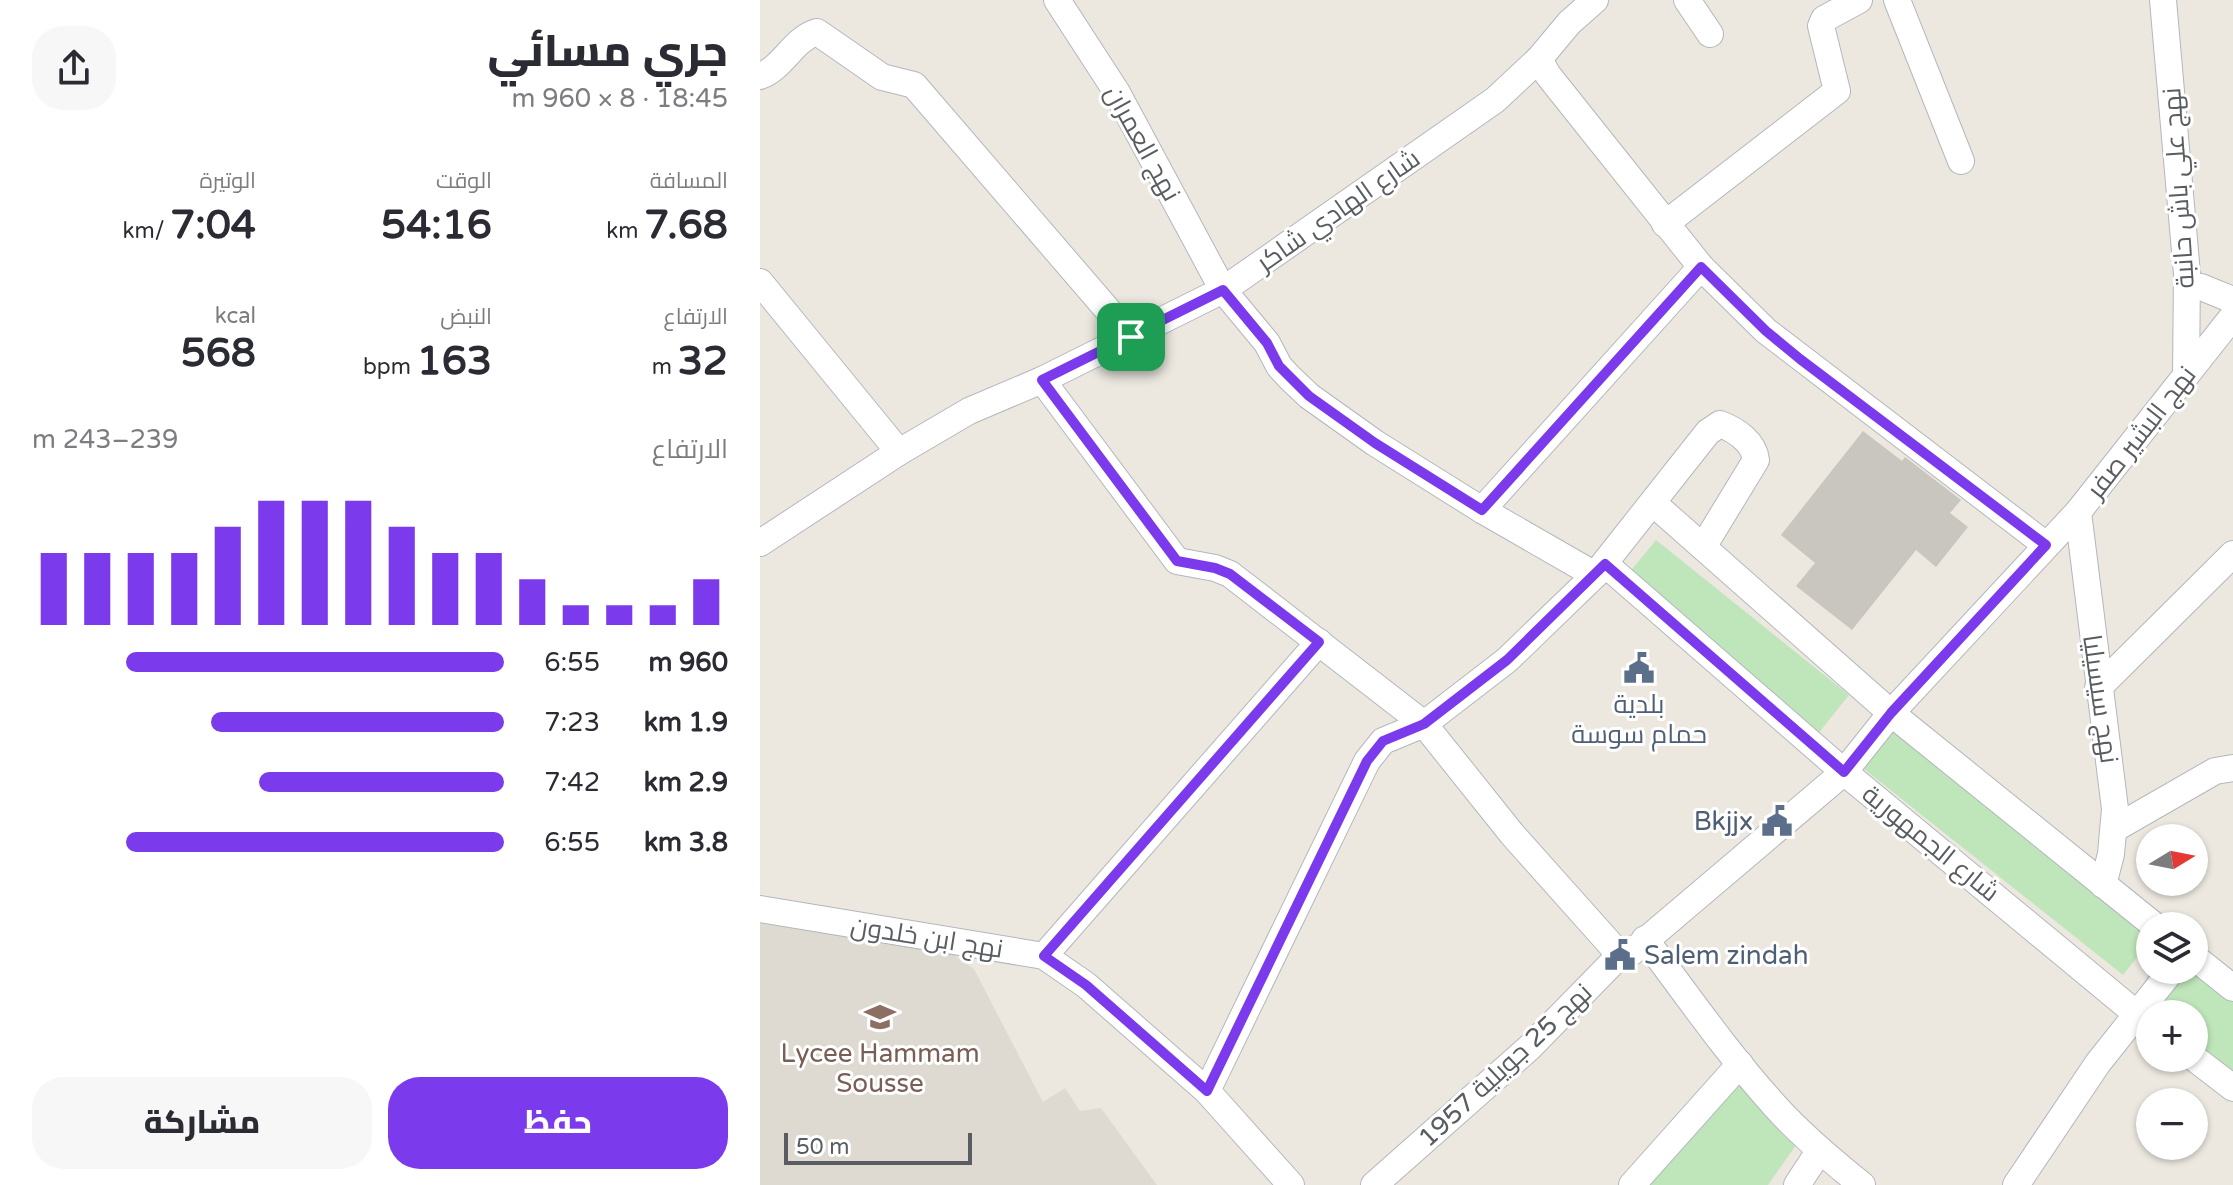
<!DOCTYPE html>
<html lang="ar">
<meta charset="utf-8">
<style>
:root{--surface:#fff;--page:#f7f7f7;--text:#2b2b33;--muted:#7c7c81;--accent:#7c3aed}
body{margin:0;font-family:"Varela Round",Cairo,sans-serif;background:var(--page);color:var(--text);direction:rtl;height:100vh;display:flex;flex-direction:column;font-size:30px;white-space:nowrap}
*{box-sizing:border-box;margin:0}
p{font-size:26px;color:var(--muted)}
.icon{flex:none;width:44px;height:44px;fill:none;stroke:currentColor;stroke-width:2;stroke-linecap:round;stroke-linejoin:round}
.map{position:relative;flex:1;overflow:hidden;direction:ltr}
.sheet{display:flex;flex-direction:column;background:var(--surface);width:760px}
.sheet>*{flex:none}
.needle{width:52px;rotate:80deg}
.buttons{position:absolute;left:1376px;top:824px;display:grid;gap:16px}
.buttons a{display:grid;place-items:center;width:72px;height:72px;border-radius:50%;background:var(--surface);box-shadow:0 2px 6px #0004;font-size:40px}
.scale{position:absolute;left:24px;bottom:20px;width:188px;box-sizing:border-box;padding-left:8px;border:4px solid #595d61;border-top:0;font-size:22px;line-height:28px;white-space:nowrap;color:#595d61;-webkit-text-stroke:6px #fff;paint-order:stroke}
.pin{position:absolute;display:grid;place-items:center;width:68px;height:68px;color:#fff;margin:-34px;border-radius:16px;box-shadow:0 4px 12px #0006}
.round{display:grid;place-items:center;flex:none;width:84px;height:84px;border-radius:32px;background:var(--page)}
.headline{display:flex;align-items:center;justify-content:space-between;height:136px;padding:0 32px}
h1{font-size:44px;font-weight:800;line-height:60px}
.metrics{display:grid;grid-template-columns:repeat(3,1fr);gap:12px;height:136px;padding:8px 32px}
.metrics div{display:grid;align-content:center}
.metrics b{font-size:40px;font-weight:800}
.metrics small{font-size:22px;font-weight:400}
.metrics p{font-size:22px}
.chart{height:224px;padding:16px 32px}
.chart p{display:flex;justify-content:space-between}
.chart svg{width:100%;height:144px;margin-top:8px;stroke:var(--accent);stroke-width:6}
.primary-button{display:flex;gap:16px;margin-top:auto;padding:16px 32px}
.primary-button a{flex:1;height:92px;border-radius:32px;background:var(--accent);color:#fff;font-size:32px;font-weight:800;line-height:92px;text-align:center}
.primary-button a+a{background:var(--page);color:var(--text)}
ul{padding:0 32px;list-style:none;font-size:26px}
li{display:grid;grid-template-columns:128px 96px 1fr;align-items:center;height:60px}
li i{height:20px;border-radius:10px;background:var(--accent)}
main{display:flex;flex:1;min-height:0}
.map>svg:first-child{display:block}
</style>
<main>
<div class="map">
<svg width="1473" height="1185" viewBox="0 0 1473 1185">
<rect width="100%" height="100%" fill="#ece8e0"/>
<polygon fill="#dedad1" points="0,923 158,949 187,950 214,969 283,1102 305,1088 320,1111 341,1108 397,1185 0,1185"/>
<g fill="#bfe5bb">
<polygon points="896,540 1089,695 1057,735 864,579"/>
<polygon points="1133,726 1390,932 1390,941 1363,975 1099,765"/>
<polygon points="1434,943 1473,974 1473,1077 1434,1049 1434,1014 1390,1014 1372,1004 1391,970 1434,970"/>
<polygon points="982,1076 1036,1145 1008,1185 883,1185"/>
</g>
<polygon fill="#c9c5bf" points="1103,431 1142,461 1145,457 1201,500 1190,513 1208,527 1176,567 1156,550 1092,630 1036,586 1055,563 1021,535"/>
<g fill="none" stroke-linecap="round" stroke-linejoin="round">
<defs>
<g id="minor">
<polyline points="297,0 356,91 463,290 507,343 519,366 529,377 549,396 615,443 722,510 835,575"/>
<polyline points="927,0 950,34"/>
<polyline points="1137,0 1201,161"/>
<polyline points="1403,0 1427,274 1426,375"/>
<polyline points="779,59 788,75 941,267 1006,331 1286,545"/>
<path d="M 0,76 C 23,68 33,39 57,32 L 122,77 L 154,85 L 371,337"/>
<polyline points="905,224 1077,91 1061,26 1064,19 1099,0"/>
<polyline points="0,282 139,452"/>
<polyline points="1427,285 1441,287 1473,300"/>
<polyline points="282,380 417,561 455,568 470,574 664,724 752,834 860,955"/>
<polyline points="893,503 1131,713 1395,926"/>
<polyline points="722,510 941,267"/>
<polyline points="1318,512 1355,809 1351,854 1343,885"/>
<polyline points="0,543 139,452 209,411 282,380 463,290 735,100 779,59 809,23 835,0"/>
<polyline points="845,564 1084,772 1390,1025"/>
<polyline points="1338,688 1473,554"/>
<polyline points="1354,829 1455,771 1473,768"/>
<polyline points="0,909 284,956 326,985 447,1091 531,1185"/>
<path d="M 885,939 C 927,995 968,1054 1015,1106 C 1041,1135 1072,1161 1102,1185"/>
<polyline points="284,956 559,642"/>
<polyline points="1434,957 1473,988"/>
<polyline points="1434,1058 1473,1088"/>
<path d="M 447,1091 L 607,761 L 623,741 L 664,724 L 747,660 L 835,575 L 948,432 L 960,424 C 976,430 994,442 996,460 L 943,547"/>
<polyline points="614,1185 770,1047 860,955 872,952 1084,772 1131,713 1318,512 1473,316"/>
<polyline points="872,1185 980,1064"/>
<polyline points="1037,1185 1060,1150"/>
<polyline points="1256,1185 1338,1063 1412,970"/>
</g>
</defs>
<use href="#minor" stroke="#b3b7bb" stroke-width="28"/>
<use href="#minor" stroke="#fff" stroke-width="26"/>
</g>
<g fill="none" stroke-linecap="round" stroke-linejoin="round">
<defs>
<polygon id="route" points="941,267 1006,331 1040,359 1286,545 1131,713 1084,772 845,564 747,660 664,724 623,741 607,761 447,1091 326,985 284,956 559,642 470,574 455,568 417,561 282,380 463,290 507,343 519,366 549,396 615,443 722,510"/>
</defs>
<use href="#route" stroke="#fff" stroke-width="16"/>
<use href="#route" stroke="#7c3aed" stroke-width="10"/>
</g>
<defs>
<symbol id="civic-bare" viewBox="-9 -9 18 18"><path d="M-.6-6.5H3V-4.5H.6V-3L4-1V1h2V6H-6V1h2V-1L-.6-3ZM-1.2 2.5V6h2.4V2.5Z" fill="#5c6f8a" stroke="#fff" stroke-width="2.5" paint-order="stroke"/></symbol>
<symbol id="university-bare" viewBox="-9 -9 18 18"><path d="M0-5L7-2L0 1L-7-2ZM-4 1L0 2.5L4 1V4Q0 6-4 4Z" fill="#8d6e63" stroke="#fff" stroke-width="2.5" paint-order="stroke"/></symbol>
</defs>
<g fill-rule="evenodd">
<use href="#civic-bare" x="857" y="646" width="44" height="44"/>
<use href="#civic-bare" x="995" y="799" width="44" height="44"/>
<use href="#civic-bare" x="838" y="933" width="44" height="44"/>
<use href="#university-bare" x="98" y="995" width="44" height="44"/>
</g>
<g text-anchor="middle" stroke-width="6" stroke-linejoin="round" paint-order="stroke">
<g font-size="26" fill="#595d61" stroke="#fff">
<text transform="translate(383 143) rotate(61)" y="9">نهج العمران</text>
<text transform="translate(1418 188) rotate(-94)" y="9">نهج علي باش حانبة</text>
<text transform="translate(578 210) rotate(-35)" y="9">شارع الهادي شاكر</text>
<text transform="translate(1381 432) rotate(-52)" y="9">نهج البشير صفر</text>
<text transform="translate(1341 699) rotate(82)" y="9">نهج سيسيليا</text>
<text transform="translate(1171 843) rotate(39)" y="9">شارع الجمهورية</text>
<text transform="translate(167 937) rotate(9)" y="9">نهج ابن خلدون</text>
<text transform="translate(745 1065) rotate(-43)" y="9">نهج 25 جويلية 1957</text>
</g>
<g font-size="26" fill="#4e5e75" stroke="#fff">
<text x="879" y="713">بلدية<tspan x="879" dy="30">حمام سوسة</tspan></text>
<text x="993" y="830" text-anchor="end">Bkjjx</text>
<text x="884" y="964" text-anchor="start">Salem zindah</text>
</g>
<g font-size="26" fill="#785e54" stroke="#fff">
<text x="120" y="1062">Lycee Hammam<tspan x="120" dy="30">Sousse</tspan></text>
</g>
</g>
</svg>
<div class="buttons">
<a><svg class="needle" viewBox="-14 -14 28 28"><path d="M0-13l5 13h-10z" fill="#e53935"/><path d="M0 13l5-13h-10z" fill="#7c7c81"/></svg></a>
<a><svg class="icon" aria-label="layers" viewBox="0 0 24 24"><path d="M12 4l9 5-9 5-9-5zM3 14l9 5 9-5"/></svg></a>
<a>+</a>
<a>−</a>
</div>
<div class="scale">50 m</div>
<div class="pin" style="left:371px;top:337px;background:#1e9e55"><svg class="icon" aria-label="arrive" viewBox="0 0 24 24"><path d="M6 21V4h12l-3 4 3 4H6"/></svg></div>
</div>
<section class="sheet">
<div class="headline"><div><h1>جري مسائي</h1><p>18:45 · 8 × 960 m</p></div><a class="round"><svg class="icon" aria-label="share" viewBox="0 0 24 24"><path d="M12 15V3M7 8l5-5 5 5M5 13v7h14v-7"/></svg></a></div>
<div class="metrics">
<div><p>المسافة</p><b>7.68<small> km</small></b></div>
<div><p>الوقت</p><b>54:16</b></div>
<div><p>الوتيرة</p><b>7:04<small> /km</small></b></div>
</div>
<div class="metrics">
<div><p>الارتفاع</p><b>32<small> m</small></b></div>
<div><p>النبض</p><b>163<small> bpm</small></b></div>
<div><p>kcal</p><b>568</b></div>
</div>
<div class="chart"><p><span>الارتفاع</span>239–243 m</p>
<svg viewBox="0 0 160 44" preserveAspectRatio="none"><path d="M5 44V22M15 44V22M25 44V22M35 44V22M45 44V14M55 44V6M65 44V6M75 44V6M85 44V14M95 44V22M105 44V22M115 44V30M125 44V38M135 44V38M145 44V38M155 44V30"/></svg>
</div>
<ul>
<li><b>960 m</b>6:55<i style="width:80%"></i></li>
<li><b>1.9 km</b>7:23<i style="width:62%"></i></li>
<li><b>2.9 km</b>7:42<i style="width:52%"></i></li>
<li><b>3.8 km</b>6:55<i style="width:80%"></i></li>
</ul>
<div class="primary-button"><a>حفظ</a><a>مشاركة</a></div>
</section>
</main>
